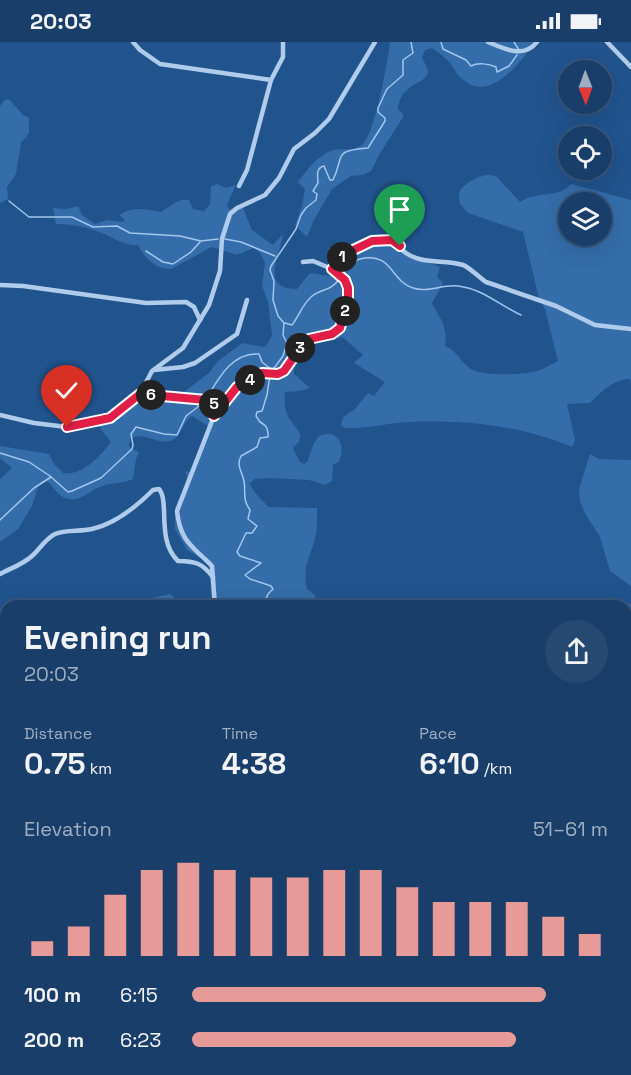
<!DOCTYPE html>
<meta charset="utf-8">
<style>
:root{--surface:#193e6a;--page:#264972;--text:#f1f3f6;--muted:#9faec1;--line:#37577e;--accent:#e69b98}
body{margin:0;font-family:"Space Grotesk",sans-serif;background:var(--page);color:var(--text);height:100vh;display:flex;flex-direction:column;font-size:22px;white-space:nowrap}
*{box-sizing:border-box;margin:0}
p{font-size:20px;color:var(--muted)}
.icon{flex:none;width:33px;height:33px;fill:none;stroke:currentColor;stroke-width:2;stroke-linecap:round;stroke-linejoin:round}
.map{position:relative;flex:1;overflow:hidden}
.details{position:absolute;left:0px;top:558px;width:632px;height:476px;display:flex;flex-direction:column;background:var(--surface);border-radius:18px 18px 0 0;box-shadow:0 6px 24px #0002,0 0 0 2px var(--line)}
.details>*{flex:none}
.needle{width:39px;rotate:179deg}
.controls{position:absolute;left:558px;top:18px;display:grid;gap:12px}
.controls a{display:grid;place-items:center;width:54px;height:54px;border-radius:50%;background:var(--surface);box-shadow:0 6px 24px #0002,0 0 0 2px var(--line);font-size:30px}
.pin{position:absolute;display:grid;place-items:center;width:51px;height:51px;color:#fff;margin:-62px -26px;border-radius:50% 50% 50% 0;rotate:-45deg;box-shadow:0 0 6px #0007}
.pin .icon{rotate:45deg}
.km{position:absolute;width:30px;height:30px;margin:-15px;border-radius:50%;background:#222;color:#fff;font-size:16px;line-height:30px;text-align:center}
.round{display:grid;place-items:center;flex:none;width:63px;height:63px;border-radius:32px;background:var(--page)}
.overview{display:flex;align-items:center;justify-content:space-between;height:102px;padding:0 24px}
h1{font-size:33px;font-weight:700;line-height:45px}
.stats{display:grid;grid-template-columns:repeat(3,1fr);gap:9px;height:102px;padding:6px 24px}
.stats div{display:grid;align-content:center}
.stats b{font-size:30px;font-weight:700}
.stats small{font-size:16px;font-weight:400}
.stats p{font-size:16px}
.chart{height:168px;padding:12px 24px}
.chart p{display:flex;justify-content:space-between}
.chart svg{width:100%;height:108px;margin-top:6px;stroke:var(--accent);stroke-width:6}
ul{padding:0 24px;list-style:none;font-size:20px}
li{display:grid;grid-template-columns:96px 72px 1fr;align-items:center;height:45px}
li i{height:15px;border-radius:8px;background:var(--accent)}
.status{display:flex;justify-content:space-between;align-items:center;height:42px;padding:0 30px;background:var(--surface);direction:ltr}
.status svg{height:16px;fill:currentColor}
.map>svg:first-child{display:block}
</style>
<div class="status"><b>20:03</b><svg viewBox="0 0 49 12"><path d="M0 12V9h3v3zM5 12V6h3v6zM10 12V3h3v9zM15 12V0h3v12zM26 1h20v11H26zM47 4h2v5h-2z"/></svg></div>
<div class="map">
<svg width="631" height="1033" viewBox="0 0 631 1033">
<rect width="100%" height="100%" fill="#21538d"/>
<g fill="#346daa" fill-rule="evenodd">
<path d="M 390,0 L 535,0 C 520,21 489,63 461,36 C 456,32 454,25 450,21 C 445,15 438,10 432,6 L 425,8 L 422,16 C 424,20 428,26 428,30 C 427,42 400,41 398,67 L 403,72 L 403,75 L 379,113 L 371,129 L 363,133 L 351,134 L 332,147 L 314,178 L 307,195 L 295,183 L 302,164 L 305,147 L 298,140 C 307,128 316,115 331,109 C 341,105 353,110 362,103 C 375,93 388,18 390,0 Z"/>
<polygon points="9,57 23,73 29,76 29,91 21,101 16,132 7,145 8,157 0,161 0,64 5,58"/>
<path d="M 489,133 L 496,134 L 520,160 C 537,148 555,158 571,142 L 631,158 L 631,342 L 630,337 C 614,337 601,350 590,361 L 567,362 L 575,398 L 572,405 C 520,383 465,378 409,380 C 388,381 366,387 345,386 L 341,383 L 343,375 L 355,367 L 368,351 L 374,354 L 385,340 L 354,321 L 363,313 L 341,294 L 339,297 C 321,286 302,290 296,312 C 294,318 294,326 294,332 L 310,346 L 301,349 L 285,350 C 284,359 285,370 290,378 C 299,390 306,394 293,406 L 300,420 L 304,422 L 307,420 L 314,401 L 319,394 C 339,386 347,405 338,421 L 333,422 L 332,439 L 325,443 L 309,438 L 269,436 L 255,437 L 250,441 C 253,451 262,458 269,465 L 317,466 C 317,476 318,486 315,496 C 310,518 302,522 307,547 L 316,554 L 311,564 L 212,564 L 209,525 L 204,518 L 187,508 L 175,487 L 175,466 L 187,438 L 186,429 L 192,431 L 208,384 L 192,374 C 182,380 182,396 170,399 C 156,402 145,390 131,396 L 129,403 L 130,406 L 139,410 L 136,417 L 133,437 C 122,442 111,440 100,445 C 86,450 76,465 60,453 C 55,449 52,443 47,439 L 38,445 L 32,464 L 18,487 L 0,500 L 0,437 L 12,426 L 0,416 L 0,404 L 49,412 L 54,422 L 63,431 C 83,434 100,414 111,400 L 95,379 L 118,372 L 135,358 L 148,354 L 181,352 L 209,331 L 218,319 L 242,301 L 264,305 L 268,301 L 272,293 L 268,260 L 262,244 L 265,221 L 261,212 L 254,206 L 237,213 L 212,205 L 171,227 C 155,227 145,216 138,203 C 124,204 115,196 102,191 C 87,185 72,182 56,182 L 53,166 L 66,167 L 78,164 L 82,173 L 95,182 L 107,178 L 123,180 L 125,178 L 119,173 C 134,164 144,167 160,170 C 170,165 177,156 189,158 L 193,167 L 204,169 L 210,162 L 211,144 L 217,142 L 226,146 L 236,143 L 227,163 L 229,167 L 243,166 L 252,188 L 273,203 L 283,192 C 281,213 258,247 297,247 L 310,231 L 329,234 L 336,222 L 328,206 L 348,205 L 354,207 L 383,201 L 396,202 L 407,211 L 440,225 L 437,235 L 443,241 L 432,261 L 443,281 L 446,294 L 445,304 C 460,311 460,321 473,328 C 484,334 524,333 537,329 C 544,327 551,322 558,319 L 545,267 L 539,256 L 523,190 L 468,171 L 460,162 C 459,159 459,154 459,151 C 463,141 480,133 489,133 ZM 568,160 L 602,160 L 602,194 L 568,194 Z"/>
<polygon points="590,412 599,417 631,418 631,544 610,529 600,495 586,473 580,459 579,447"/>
<polygon points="170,552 187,564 125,564 125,562"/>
<polygon points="627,562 631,562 631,637 626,626 625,564"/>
<polygon points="0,706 6,708 6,982 0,979"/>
<polygon points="626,828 631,830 631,920 626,928"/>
<polygon points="626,980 631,994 631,1033 620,1033 615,1028 626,1028"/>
<polygon points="69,1028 305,1028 307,1033 125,1033 114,1030 104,1033 66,1033"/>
</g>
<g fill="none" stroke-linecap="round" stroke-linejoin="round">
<g stroke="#a2c7ed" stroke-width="1.5">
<path d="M 441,0 L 443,7 L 466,18 L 471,24 C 478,20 489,22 496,25 L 497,30 L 509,24 L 517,13"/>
<polyline points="514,0 519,8"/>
<polyline points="9,159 29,175 72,175 93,185 117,184 130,191 180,194 201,199 218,197"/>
<polyline points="225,197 241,200 275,214"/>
<polyline points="146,209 163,220 173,222 191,210 200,200"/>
<path d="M 343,230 C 349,222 355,217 365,216 C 393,213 391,239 413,246 C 427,251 443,242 458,244 C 483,247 499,263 521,273"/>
<path d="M 285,281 L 292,283 C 299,274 302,263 311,255 C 321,246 331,250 339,237"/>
<path d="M 272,329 L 283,314 L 287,301 L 283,293 L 284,281 L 278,274 L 273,258 L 274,239 L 270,228 L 271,224 L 296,187 L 301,173 L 306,166 L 316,158 L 317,152 L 313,149 L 318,141 C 318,135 315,126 324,124 L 330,138 L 333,138 C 345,113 332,109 368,106 L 385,79 L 385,76 L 378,70 L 378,66 L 387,47 L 403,33 L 403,18 L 413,11 L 411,0"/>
<path d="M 208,354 C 219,335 233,310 259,312 L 262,320 L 272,328"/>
<polyline points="0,411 29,420 50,434 68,450 72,449 101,436 132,407 133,403 131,392 136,385 164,392 177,393 186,374 203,361"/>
<polyline points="0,478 34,446 51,435"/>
<path d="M 263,564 L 268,552 L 273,547 L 271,544 L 250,537 L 245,533 L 261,521 L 240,514 L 237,510 L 246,491 L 252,491 L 257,484 L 248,477 L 250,468 C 242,458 246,449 244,439 C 242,429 236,424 241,414 L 257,405 L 260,396 L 268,395 C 268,386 267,384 260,380 L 256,374 L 257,370 L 262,369 L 267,353 L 270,333"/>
<polyline points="0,761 6,760"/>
<polyline points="0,814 6,810"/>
<polyline points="626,848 631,852"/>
<polyline points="0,925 6,921"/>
<polyline points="626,1013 631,1016"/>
<polyline points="305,1028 307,1033"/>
<polyline points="333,1028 336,1033"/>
<polyline points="439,1028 448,1033"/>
<polyline points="501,1028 503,1033"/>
<polyline points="146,1033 150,1028"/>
<polyline points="275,1033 299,1028"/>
<polyline points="465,1033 475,1028"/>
</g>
<g stroke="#afccec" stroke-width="4.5">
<polyline points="133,0 140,8 160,22 271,38"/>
<path d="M 488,0 C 505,7 524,17 537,0"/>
<polyline points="607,0 631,25"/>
<polyline points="239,144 247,128 271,38 283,15 283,0"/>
<path d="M 303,220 L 313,219 L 332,227 C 349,207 365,197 392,198 C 397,202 401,208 406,211 C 423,223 445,217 463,223 C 469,225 480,236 486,240 L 556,264 L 595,283 L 631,287"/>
<polyline points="0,243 23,244 146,261 186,260 194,265 200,278"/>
<polyline points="154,328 183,325 195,321 237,292 247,258"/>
<polyline points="140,352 206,358 214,362 214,374"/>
<polyline points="0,373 34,381 67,385 110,376 140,352 152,329 183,306 209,263 220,229 222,197 230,172 237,166 265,153 279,136 294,107 315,91 329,77 375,0"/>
<path d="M 0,532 C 11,526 22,523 32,514 C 40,507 45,497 55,492 C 66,487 80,490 92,487 C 115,482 137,464 153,448 L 159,447 C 170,460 156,498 178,519 C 195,519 202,521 213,535"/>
<path d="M 215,564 L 212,524 C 192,504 180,499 177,469 L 214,374 L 237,345 L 262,331 L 278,332 L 284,329 L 301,305 L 310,297 L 332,292 L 340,286 L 348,256 L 348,246 L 345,238 L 332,227"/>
<polyline points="0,785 6,784"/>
<polyline points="626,828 631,830"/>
<polyline points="0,838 6,834"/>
<polyline points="0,980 6,981"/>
<polyline points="0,1015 6,1018"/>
<polyline points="19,1028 20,1033"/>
<polyline points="413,1028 418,1033"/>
<polyline points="66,1033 69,1028"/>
</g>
</g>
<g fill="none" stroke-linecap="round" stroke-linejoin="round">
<defs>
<polyline id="route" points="67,385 110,376 140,352 206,358 214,362 214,374 237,345 262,331 278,332 284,329 301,305 309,297 332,292 340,286 348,256 348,246 345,238 332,227 345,212 372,199 392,198 400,204"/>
</defs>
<use href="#route" stroke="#fff" stroke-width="12"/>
<use href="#route" stroke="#e11d48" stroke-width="8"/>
</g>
</svg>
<div class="controls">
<a><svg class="needle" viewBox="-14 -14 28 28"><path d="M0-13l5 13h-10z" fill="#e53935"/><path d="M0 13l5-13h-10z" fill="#9faec1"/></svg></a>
<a><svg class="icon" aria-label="locate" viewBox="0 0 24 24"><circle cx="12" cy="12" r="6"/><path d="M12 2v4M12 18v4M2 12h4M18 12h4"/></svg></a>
<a><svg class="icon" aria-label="layers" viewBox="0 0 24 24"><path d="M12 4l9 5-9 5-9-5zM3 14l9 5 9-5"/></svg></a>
</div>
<div class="pin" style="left:400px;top:204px;background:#1e9e55"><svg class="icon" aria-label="arrive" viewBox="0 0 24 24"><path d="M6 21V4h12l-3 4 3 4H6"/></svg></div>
<div class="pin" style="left:67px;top:385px;background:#d93025"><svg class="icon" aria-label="check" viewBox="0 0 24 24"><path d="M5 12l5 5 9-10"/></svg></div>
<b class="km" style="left:342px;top:215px">1</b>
<b class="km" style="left:345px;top:269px">2</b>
<b class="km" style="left:300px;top:306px">3</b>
<b class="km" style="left:250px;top:338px">4</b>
<b class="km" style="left:214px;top:362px">5</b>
<b class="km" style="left:151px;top:353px">6</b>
<section class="details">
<div class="overview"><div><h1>Evening run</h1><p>20:03</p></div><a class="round"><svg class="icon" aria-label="share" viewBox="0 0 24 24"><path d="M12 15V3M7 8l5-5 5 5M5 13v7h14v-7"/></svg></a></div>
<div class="stats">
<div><p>Distance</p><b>0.75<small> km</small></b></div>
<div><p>Time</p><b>4:38</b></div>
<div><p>Pace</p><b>6:10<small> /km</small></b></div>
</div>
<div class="chart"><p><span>Elevation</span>51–61 m</p>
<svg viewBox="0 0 160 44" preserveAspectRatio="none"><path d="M5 44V38M15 44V32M25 44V19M35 44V9M45 44V6M55 44V9M65 44V12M75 44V12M85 44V9M95 44V9M105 44V16M115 44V22M125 44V22M135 44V22M145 44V28M155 44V35"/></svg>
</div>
<ul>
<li><b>100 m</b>6:15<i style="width:85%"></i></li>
<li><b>200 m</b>6:23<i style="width:78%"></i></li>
</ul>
</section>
</div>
